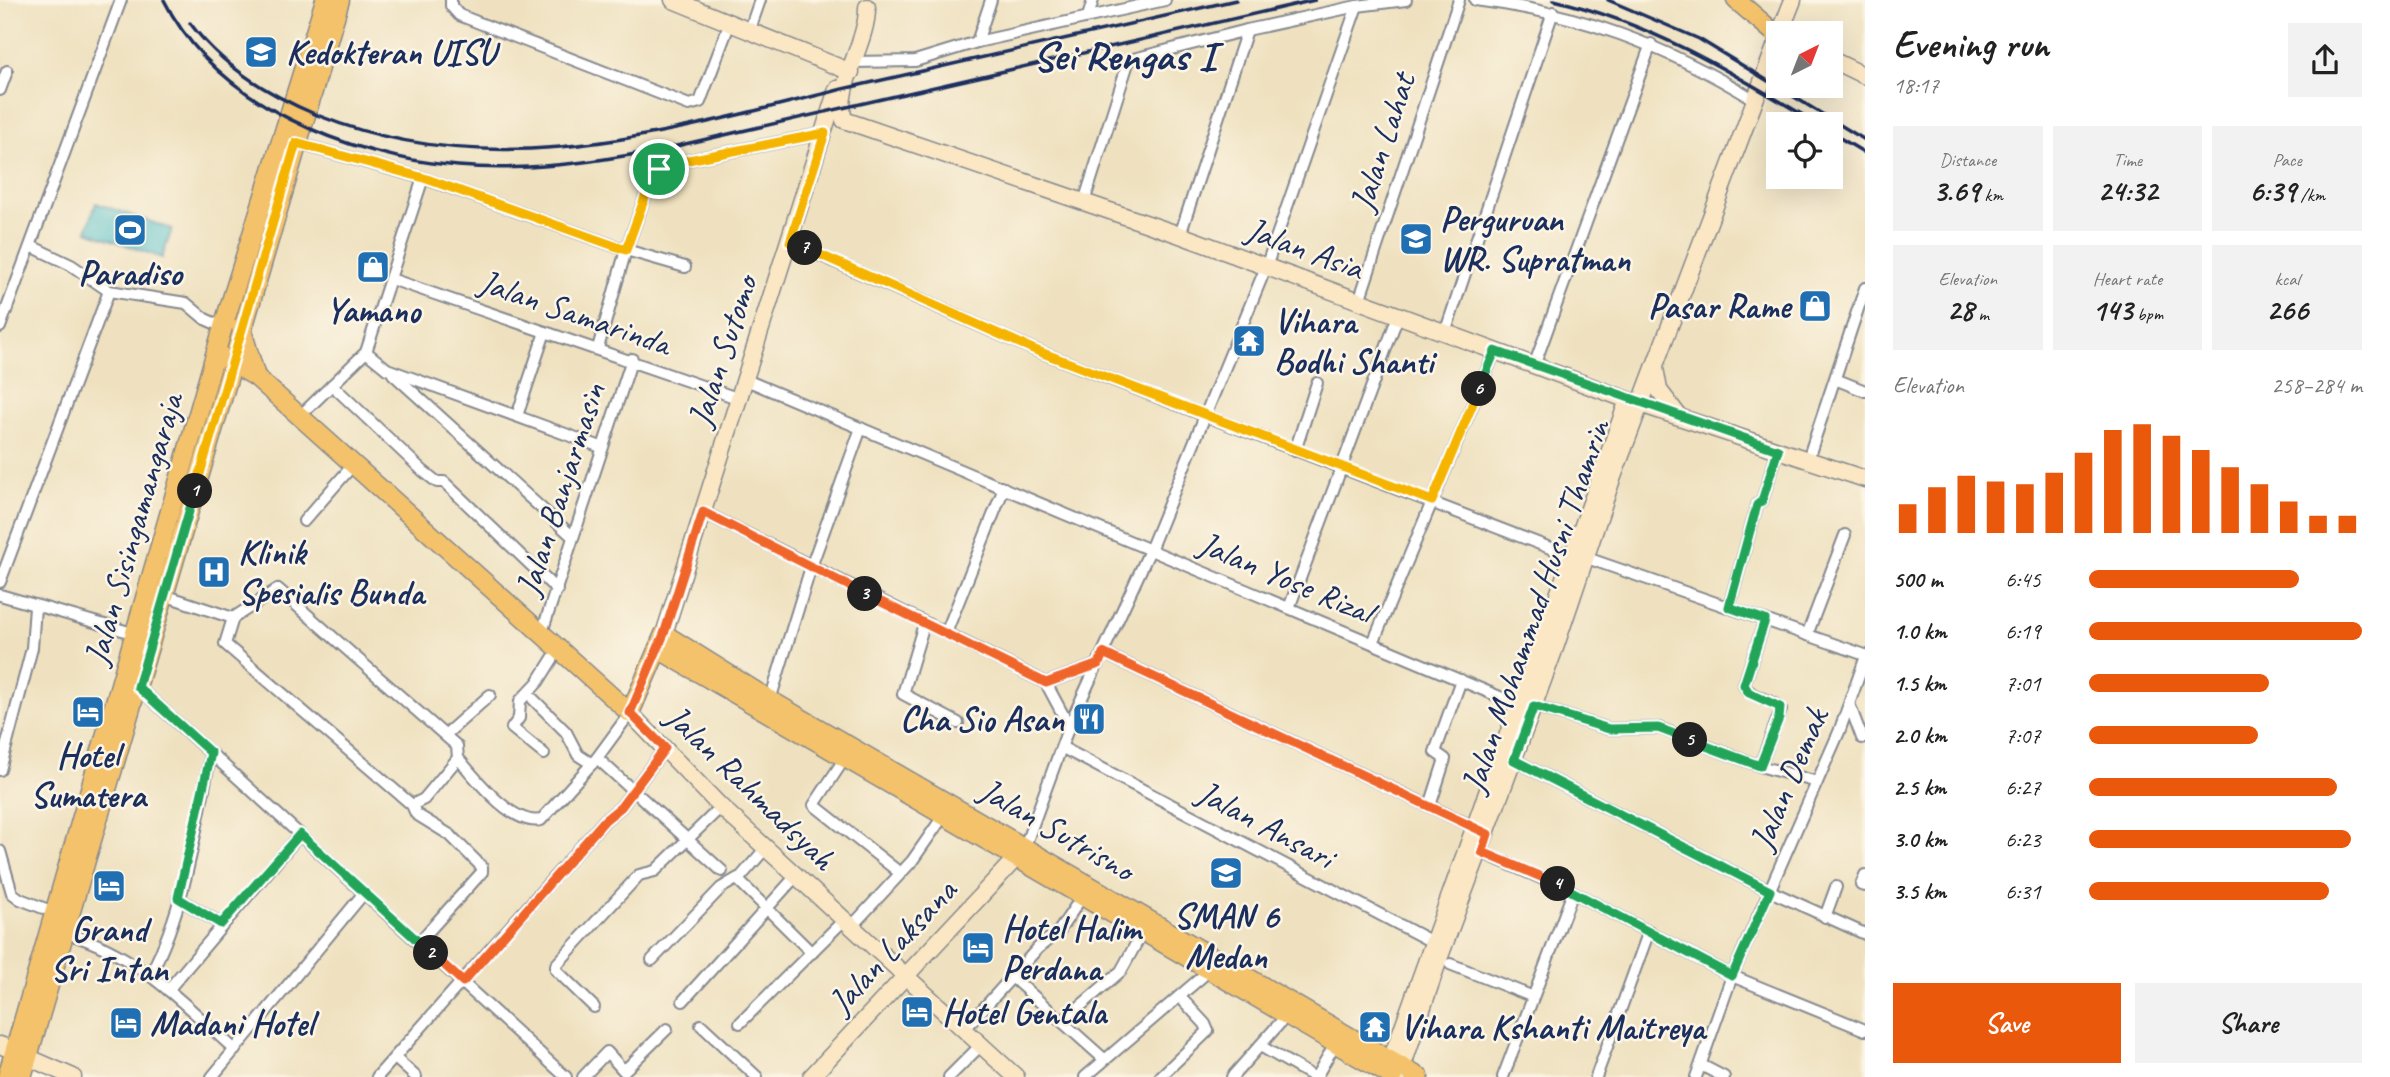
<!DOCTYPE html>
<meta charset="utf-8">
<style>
:root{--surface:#fff;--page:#f2f2f2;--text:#222;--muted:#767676;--accent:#ea580c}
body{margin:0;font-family:Caveat,sans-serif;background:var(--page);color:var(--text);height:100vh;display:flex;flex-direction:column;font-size:26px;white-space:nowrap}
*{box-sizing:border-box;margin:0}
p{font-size:23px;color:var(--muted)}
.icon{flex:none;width:38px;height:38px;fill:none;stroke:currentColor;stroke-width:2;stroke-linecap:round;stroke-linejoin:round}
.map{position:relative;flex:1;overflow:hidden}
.side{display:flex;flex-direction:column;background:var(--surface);width:525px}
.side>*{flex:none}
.needle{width:46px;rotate:42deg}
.tools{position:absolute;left:1766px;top:21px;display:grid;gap:14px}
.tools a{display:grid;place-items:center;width:77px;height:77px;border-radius:0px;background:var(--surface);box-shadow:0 7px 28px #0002;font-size:35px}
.pin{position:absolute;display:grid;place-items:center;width:60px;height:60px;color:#fff;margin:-30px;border:4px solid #fff;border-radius:50%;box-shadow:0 2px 7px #0007}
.km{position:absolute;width:35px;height:35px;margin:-18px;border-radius:50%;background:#222;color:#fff;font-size:19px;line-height:35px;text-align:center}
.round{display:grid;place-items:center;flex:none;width:74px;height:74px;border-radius:0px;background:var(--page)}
.overview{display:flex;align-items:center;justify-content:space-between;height:119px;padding:0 28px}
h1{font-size:38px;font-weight:700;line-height:52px}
.stats{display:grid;grid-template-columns:repeat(3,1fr);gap:10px;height:119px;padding:7px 28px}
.stats div{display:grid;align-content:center;border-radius:0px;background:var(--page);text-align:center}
.stats b{font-size:30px;font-weight:700}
.stats small{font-size:19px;font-weight:400}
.stats p{font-size:19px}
.chart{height:196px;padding:14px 28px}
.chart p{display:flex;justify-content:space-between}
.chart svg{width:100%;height:126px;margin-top:7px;stroke:var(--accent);stroke-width:6}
.primary-button{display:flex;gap:14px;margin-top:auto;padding:14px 28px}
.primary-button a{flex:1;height:80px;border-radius:0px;background:var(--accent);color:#fff;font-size:28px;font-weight:700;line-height:80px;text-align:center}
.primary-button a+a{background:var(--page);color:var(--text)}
ul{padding:0 28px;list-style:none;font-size:23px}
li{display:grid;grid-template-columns:112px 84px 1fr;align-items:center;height:52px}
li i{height:18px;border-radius:9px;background:var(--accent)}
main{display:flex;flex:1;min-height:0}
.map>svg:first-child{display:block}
</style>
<main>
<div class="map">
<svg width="1865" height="1077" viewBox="0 0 1865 1077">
<rect width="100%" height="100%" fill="#fcf5e5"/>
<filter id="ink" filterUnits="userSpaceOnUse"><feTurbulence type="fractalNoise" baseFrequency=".0143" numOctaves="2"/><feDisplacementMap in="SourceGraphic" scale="14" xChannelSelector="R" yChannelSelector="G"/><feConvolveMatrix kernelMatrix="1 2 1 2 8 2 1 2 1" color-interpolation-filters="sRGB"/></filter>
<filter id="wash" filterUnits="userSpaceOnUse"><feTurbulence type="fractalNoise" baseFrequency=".00686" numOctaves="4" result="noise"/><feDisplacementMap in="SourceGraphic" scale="28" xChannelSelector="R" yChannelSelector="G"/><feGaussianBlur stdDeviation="1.57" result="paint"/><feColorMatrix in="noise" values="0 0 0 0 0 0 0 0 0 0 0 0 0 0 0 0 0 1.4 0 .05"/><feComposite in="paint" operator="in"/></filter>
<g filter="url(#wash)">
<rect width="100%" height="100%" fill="#efe1bf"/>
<polygon fill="#50bec8" stroke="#367693" stroke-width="2" points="96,203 172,229 162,258 87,231"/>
</g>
<g filter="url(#ink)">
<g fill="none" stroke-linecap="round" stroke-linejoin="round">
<defs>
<g id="street">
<polyline points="451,0 451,6 459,15 689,105 700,102 729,25"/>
<path d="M 1475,0 C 1577,12 1667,46 1755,100"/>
<polyline points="1088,17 1093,0"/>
<polyline points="749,32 760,0"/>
<polyline points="977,42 991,0"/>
<polyline points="853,62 915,61 977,42 1165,0"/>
<polyline points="0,90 7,71"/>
<polyline points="296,143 423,178 626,250 685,267"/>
<polyline points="1084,202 1129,60 1247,30 1357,6 1406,0"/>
<polyline points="1180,235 1247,30"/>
<polyline points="790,242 1035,350 1571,556"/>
<polyline points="31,246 71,265 109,291 186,303 205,319 223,327"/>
<polyline points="391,279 740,399"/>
<polyline points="1359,301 1459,0"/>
<polyline points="0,327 121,0"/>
<polyline points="1445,333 1553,12"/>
<polyline points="598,348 626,250 653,175 668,164 825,133"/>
<polyline points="366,352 387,369 601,447"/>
<polyline points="1534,366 1651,44"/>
<polyline points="393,374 572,536"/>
<polyline points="1835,379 1865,391"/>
<polyline points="746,380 1519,705 1534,706 1609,729 1659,728 1760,766 1817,782"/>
<polyline points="332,385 423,471 437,482 444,482 557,590"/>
<polyline points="300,416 366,352 423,178"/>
<polyline points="517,416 545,332"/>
<polyline points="1295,451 1317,383"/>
<polyline points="1808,459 1865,288"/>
<polyline points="703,512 1046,683 1069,726"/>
<polyline points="304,521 353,465"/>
<polyline points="1587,558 1865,655"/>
<polyline points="0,582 109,291"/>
<polyline points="0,595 136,634"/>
<polyline points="164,595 233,618"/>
<polyline points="1729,607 1757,505 1762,501 1778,450"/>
<polyline points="1289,608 1398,316"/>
<polyline points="924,624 903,694 958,723"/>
<polyline points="946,633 1004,488"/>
<polyline points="541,635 632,359"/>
<polyline points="1807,635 1845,535"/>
<polyline points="1373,643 1495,351"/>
<polyline points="1103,653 1478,829"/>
<polyline points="1046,683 1099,664"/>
<polyline points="138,687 566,1077"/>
<polyline points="533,699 566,732 578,755 592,764"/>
<polyline points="770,700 811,567 861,428"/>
<polyline points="1850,706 1862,738"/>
<polyline points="445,735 490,695"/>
<polyline points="1063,748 1438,945"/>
<polyline points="544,754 512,728 519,718 520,701 538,682 558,650"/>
<path d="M 458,758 C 475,778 512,826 541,820 L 597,758 L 630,713"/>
<polyline points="597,758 629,787"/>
<polyline points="845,758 814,805 900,873"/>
<polyline points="1514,760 1770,891 1865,934"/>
<path d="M 1760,766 L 1781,710 C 1772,697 1752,700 1744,685 L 1765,620"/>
<polyline points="0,770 32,648 35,607"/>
<polyline points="633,790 722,871"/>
<polyline points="412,805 424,799 458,758 457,746 278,589 233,618 225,644 412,805 416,814 450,835 482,867 482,872 419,942"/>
<polyline points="1430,806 1445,759 1435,752 1461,680"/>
<polyline points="1025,846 1069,726 1150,550 1266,267 1357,6"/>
<polyline points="765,849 738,880 812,953"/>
<polyline points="1474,849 1573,892 1732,976 1865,1030"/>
<polyline points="0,851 12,893 20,899 56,913"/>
<polyline points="1865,875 1861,885 1865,886"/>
<polyline points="178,898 221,924"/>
<polyline points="1825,917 1836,887"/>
<polyline points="851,927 912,861 944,815"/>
<path d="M 66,933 C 138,954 181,1001 235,1050"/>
<polyline points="652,960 721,888 738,878"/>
<polyline points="1450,964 1531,996"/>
<path d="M 151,973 C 186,906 196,826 211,753"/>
<polyline points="1012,977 1104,1059"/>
<polyline points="168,990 300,834"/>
<polyline points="683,1001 796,876"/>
<polyline points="594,1007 556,970 556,965 639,875 655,871 721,807"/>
<polyline points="1063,1021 1121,971 1143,931"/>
<polyline points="740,1023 844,920"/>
<polyline points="701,1025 757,1077"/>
<polyline points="964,1030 1038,948 1059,931 1083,895"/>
<polyline points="1262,1047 1314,1077"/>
<polyline points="395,1058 416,1077"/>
<polyline points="1701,1065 1724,1077"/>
<polyline points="212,1077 364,893"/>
<polyline points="377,1077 605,820 621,807 665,748"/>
<polyline points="583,1077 607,1052 624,1071 667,1029"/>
<polyline points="949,1077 981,1045"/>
<polyline points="1085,1077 1211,969"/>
<polyline points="1160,1077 1208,1031 1205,1024 1180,997"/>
<polyline points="1232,1077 1287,1015"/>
<polyline points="1316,1077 1335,1044"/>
<polyline points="1503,1077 1573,892"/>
<polyline points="1596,1077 1649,931"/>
<polyline points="1696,1077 1732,976 1839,732 1865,659"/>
</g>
<g id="secondary">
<polyline points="673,0 851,72"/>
<path d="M 867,7 C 868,42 834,87 844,120 L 1180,235 L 1628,400 L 1865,479"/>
<polyline points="1780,33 1793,0"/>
<polyline points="1830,59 1865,76"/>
<polyline points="1655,368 1659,390 1678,415"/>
<polyline points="664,634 837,89"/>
<polyline points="630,713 721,807 1016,1077"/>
<polyline points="0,1045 73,1077"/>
<polyline points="1387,1071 1628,400"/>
<polyline points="811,1077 1017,857"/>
<polyline points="1399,1077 1439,959 1555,648 1611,482 1778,39"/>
</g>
<g id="primary">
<polyline points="1736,0 1778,36"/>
<polyline points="241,327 256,377"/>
<polyline points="217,354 256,377 630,713 664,634 770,700 1419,1077"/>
<polyline points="658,649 1393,1077"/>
<polyline points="7,1077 223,327 325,0"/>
<polyline points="22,1077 340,0"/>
</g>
</defs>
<use href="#street" stroke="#85888e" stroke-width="14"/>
<use href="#secondary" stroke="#85888e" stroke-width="19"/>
<use href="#primary" stroke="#85888e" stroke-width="21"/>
<use href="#street" stroke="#fff" stroke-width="10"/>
<use href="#secondary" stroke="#fbe7c3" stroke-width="16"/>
<use href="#primary" stroke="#f4c26a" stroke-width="18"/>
<g stroke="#1b2f5e" stroke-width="3.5">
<path d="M 164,0 C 216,104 347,157 458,166 C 526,172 592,162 659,150 L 1315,0"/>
<path d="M 1554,0 C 1651,23 1733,73 1818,124"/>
<polyline points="1608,0 1699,39 1865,140"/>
<path d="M 190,23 C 221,65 269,95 317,115 C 495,187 670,131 847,88 L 1236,0"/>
<polyline points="1830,132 1865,153"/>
</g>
</g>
</g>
<g fill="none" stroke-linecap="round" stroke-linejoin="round" filter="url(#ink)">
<defs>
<polyline id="split-1" points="195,491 296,143 424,178 626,250 653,175 659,169"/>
<polyline id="split-2" points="195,491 138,687 211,753 178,898 221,924 300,834 431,953"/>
<polyline id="split-3" points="431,953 463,982 605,820 621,807 665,748 630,713 664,634 703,512 865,594"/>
<polyline id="split-4" points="865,594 1046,683 1099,664 1103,653 1488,834 1482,852 1558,884"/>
<polyline id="split-5" points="1558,884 1732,976 1770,891 1514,760 1534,706 1609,729 1658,728 1690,740"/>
<polyline id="split-6" points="1479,389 1495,351 1778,450 1762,501 1757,505 1729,607 1765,620 1744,685 1749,693 1780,707 1779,718 1760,766 1690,740"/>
<polyline id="split-7" points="805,248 1035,350 1432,501 1479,389"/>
<polyline id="split-8" points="659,169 668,164 825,133 790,242 805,248"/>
</defs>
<use href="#split-1" stroke="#fff" stroke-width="14"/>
<use href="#split-2" stroke="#fff" stroke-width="14"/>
<use href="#split-3" stroke="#fff" stroke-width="14"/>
<use href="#split-4" stroke="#fff" stroke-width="14"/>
<use href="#split-5" stroke="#fff" stroke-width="14"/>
<use href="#split-6" stroke="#fff" stroke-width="14"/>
<use href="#split-7" stroke="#fff" stroke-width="14"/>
<use href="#split-8" stroke="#fff" stroke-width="14"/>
<use href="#split-1" stroke="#f5b400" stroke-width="9"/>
<use href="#split-2" stroke="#22a559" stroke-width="9"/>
<use href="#split-3" stroke="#f0652b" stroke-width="9"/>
<use href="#split-4" stroke="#f0652b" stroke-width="9"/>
<use href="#split-5" stroke="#22a559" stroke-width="9"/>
<use href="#split-6" stroke="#22a559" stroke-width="9"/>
<use href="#split-7" stroke="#f5b400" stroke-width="9"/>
<use href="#split-8" stroke="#f5b400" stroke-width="9"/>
</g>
<defs>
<symbol id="university-square" viewBox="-11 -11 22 22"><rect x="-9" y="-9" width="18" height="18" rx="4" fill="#1f6fb2" stroke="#fcf5e5"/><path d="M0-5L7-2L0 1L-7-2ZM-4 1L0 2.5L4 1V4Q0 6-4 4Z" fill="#fff"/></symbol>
<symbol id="stadium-square" viewBox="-11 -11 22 22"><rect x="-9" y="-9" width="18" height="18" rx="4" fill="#1f6fb2" stroke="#fcf5e5"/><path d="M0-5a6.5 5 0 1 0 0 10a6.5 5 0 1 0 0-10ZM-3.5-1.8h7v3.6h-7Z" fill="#fff"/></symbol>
<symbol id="school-square" viewBox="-11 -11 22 22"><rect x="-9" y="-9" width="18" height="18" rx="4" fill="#1f6fb2" stroke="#fcf5e5"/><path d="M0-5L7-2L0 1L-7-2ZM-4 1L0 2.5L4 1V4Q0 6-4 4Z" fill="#fff"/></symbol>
<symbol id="shop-square" viewBox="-11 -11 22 22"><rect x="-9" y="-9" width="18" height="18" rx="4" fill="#1f6fb2" stroke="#fcf5e5"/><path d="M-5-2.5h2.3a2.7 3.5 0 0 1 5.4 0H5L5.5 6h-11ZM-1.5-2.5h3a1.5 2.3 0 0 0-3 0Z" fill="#fff"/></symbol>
<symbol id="temple-square" viewBox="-11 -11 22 22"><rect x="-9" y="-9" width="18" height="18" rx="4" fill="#1f6fb2" stroke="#fcf5e5"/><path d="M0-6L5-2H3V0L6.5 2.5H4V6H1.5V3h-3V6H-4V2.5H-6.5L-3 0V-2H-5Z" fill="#fff"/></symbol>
<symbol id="hospital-square" viewBox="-11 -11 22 22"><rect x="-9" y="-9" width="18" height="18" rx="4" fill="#1f6fb2" stroke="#fcf5e5"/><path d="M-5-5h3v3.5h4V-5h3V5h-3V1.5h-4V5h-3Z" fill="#fff"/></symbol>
<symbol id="hotel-square" viewBox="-11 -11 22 22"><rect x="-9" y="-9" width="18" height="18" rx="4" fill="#1f6fb2" stroke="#fcf5e5"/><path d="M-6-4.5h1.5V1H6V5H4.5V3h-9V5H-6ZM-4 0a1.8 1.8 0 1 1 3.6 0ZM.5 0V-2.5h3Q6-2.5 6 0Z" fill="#fff"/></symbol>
<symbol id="restaurant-square" viewBox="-11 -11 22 22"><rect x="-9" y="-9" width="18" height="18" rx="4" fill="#1f6fb2" stroke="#fcf5e5"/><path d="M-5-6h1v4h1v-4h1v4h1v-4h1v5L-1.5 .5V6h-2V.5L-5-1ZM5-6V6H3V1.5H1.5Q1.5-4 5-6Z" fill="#fff"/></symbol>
</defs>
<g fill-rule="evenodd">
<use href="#university-square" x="242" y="33" width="38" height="38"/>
<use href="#stadium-square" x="111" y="211" width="38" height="38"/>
<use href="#school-square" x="1397" y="220" width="38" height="38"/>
<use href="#shop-square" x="354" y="248" width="38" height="38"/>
<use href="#shop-square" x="1796" y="287" width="38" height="38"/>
<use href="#temple-square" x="1230" y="322" width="38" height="38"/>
<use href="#hospital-square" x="195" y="553" width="38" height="38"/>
<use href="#hotel-square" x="69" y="693" width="38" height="38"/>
<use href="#restaurant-square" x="1070" y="700" width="38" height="38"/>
<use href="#school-square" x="1207" y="854" width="38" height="38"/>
<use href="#hotel-square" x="90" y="867" width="38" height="38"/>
<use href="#hotel-square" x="959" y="929" width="38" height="38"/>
<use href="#hotel-square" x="898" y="993" width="38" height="38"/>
<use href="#hotel-square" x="107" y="1004" width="38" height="38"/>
<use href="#temple-square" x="1356" y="1008" width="38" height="38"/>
</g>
<g text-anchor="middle" stroke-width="5" stroke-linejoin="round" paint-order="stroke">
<g font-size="35" font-weight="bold" fill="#1b2f5e" stroke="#fcf5e5" text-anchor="start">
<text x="286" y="64">Kedokteran UISU</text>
<text x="1440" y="231">Perguruan<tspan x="1440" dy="40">WR. Supratman</tspan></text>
<text x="130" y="285" text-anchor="middle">Paradiso</text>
<text x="1790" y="318" text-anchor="end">Pasar Rame</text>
<text x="373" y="322" text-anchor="middle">Yamano</text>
<text x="1274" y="333">Vihara<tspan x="1274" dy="40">Bodhi Shanti</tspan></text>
<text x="238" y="564">Klinik<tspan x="238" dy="40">Spesialis Bunda</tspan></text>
<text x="1064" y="731" text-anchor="end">Cha Sio Asan</text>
<text x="88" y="767" text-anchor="middle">Hotel<tspan x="88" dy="40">Sumatera</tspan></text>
<text x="1226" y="928" text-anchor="middle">SMAN 6<tspan x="1226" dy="40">Medan</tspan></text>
<text x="1002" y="940">Hotel Halim<tspan x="1002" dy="40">Perdana</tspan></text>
<text x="109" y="941" text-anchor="middle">Grand<tspan x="109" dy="40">Sri Intan</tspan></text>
<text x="942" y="1024">Hotel Gentala</text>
<text x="150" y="1035">Madani Hotel</text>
<text x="1400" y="1039">Vihara Kshanti Maitreya</text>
</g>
<g font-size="35" fill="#1b2f5e" stroke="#fcf5e5">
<text transform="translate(1382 142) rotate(-72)" y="12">Jalan Lahat</text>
<text transform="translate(1305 248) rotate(20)" y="12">Jalan Asia</text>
<text transform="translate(575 312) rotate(19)" y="12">Jalan Samarinda</text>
<text transform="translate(722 351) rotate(-72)" y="12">Jalan Sutomo</text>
<text transform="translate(560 489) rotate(-72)" y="12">Jalan Banjarmasin</text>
<text transform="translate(133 529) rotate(-74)" y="12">Jalan Sisingamangaraja</text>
<text transform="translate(1286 577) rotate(23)" y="12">Jalan Yose Rizal</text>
<text transform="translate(1535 606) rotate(-71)" y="12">Jalan Mohammad Husni Thamrin</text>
<text transform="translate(1788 779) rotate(-67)" y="12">Jalan Demak</text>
<text transform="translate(751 787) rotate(44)" y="12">Jalan Rahmadsyah</text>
<text transform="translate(1266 824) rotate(28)" y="12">Jalan Ansari</text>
<text transform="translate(1057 829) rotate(30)" y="12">Jalan Sutrisno</text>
<text transform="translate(892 946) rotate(-47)" y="12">Jalan Laksana</text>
</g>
<g font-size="42" font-weight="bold" fill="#1b2f5e" stroke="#fcf5e5">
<text x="1124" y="70">Sei Rengas I</text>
</g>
</g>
</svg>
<div class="tools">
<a><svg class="needle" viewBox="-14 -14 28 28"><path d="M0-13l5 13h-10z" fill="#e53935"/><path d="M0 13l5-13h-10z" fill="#767676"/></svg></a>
<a><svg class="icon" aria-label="locate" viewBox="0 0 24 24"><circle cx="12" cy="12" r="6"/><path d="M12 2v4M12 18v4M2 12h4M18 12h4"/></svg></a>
</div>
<div class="pin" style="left:659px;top:169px;background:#1e9e55"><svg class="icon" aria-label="arrive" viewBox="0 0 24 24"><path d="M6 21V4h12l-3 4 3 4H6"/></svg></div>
<b class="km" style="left:195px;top:491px">1</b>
<b class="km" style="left:431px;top:953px">2</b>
<b class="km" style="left:865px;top:594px">3</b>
<b class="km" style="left:1558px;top:884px">4</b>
<b class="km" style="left:1690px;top:740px">5</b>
<b class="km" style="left:1479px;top:389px">6</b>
<b class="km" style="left:805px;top:248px">7</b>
</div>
<section class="side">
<div class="overview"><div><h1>Evening run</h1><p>18:17</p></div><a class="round"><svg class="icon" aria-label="share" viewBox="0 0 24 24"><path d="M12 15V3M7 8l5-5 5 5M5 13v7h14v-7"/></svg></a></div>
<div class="stats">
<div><p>Distance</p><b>3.69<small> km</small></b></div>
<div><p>Time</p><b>24:32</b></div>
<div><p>Pace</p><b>6:39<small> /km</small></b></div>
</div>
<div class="stats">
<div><p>Elevation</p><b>28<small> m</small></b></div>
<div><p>Heart rate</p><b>143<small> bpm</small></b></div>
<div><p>kcal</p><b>266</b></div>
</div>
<div class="chart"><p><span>Elevation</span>258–284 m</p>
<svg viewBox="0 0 160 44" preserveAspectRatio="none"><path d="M5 44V34M15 44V28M25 44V24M35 44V26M45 44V27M55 44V23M65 44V16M75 44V8M85 44V6M95 44V10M105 44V15M115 44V21M125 44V27M135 44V33M145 44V38M155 44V38"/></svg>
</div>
<ul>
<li><b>500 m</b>6:45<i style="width:77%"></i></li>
<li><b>1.0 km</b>6:19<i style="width:100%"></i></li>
<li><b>1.5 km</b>7:01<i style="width:66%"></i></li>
<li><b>2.0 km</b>7:07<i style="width:62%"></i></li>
<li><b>2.5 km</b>6:27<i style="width:91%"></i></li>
<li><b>3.0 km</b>6:23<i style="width:96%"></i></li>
<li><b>3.5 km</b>6:31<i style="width:88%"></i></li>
</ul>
<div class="primary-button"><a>Save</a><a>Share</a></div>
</section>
</main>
